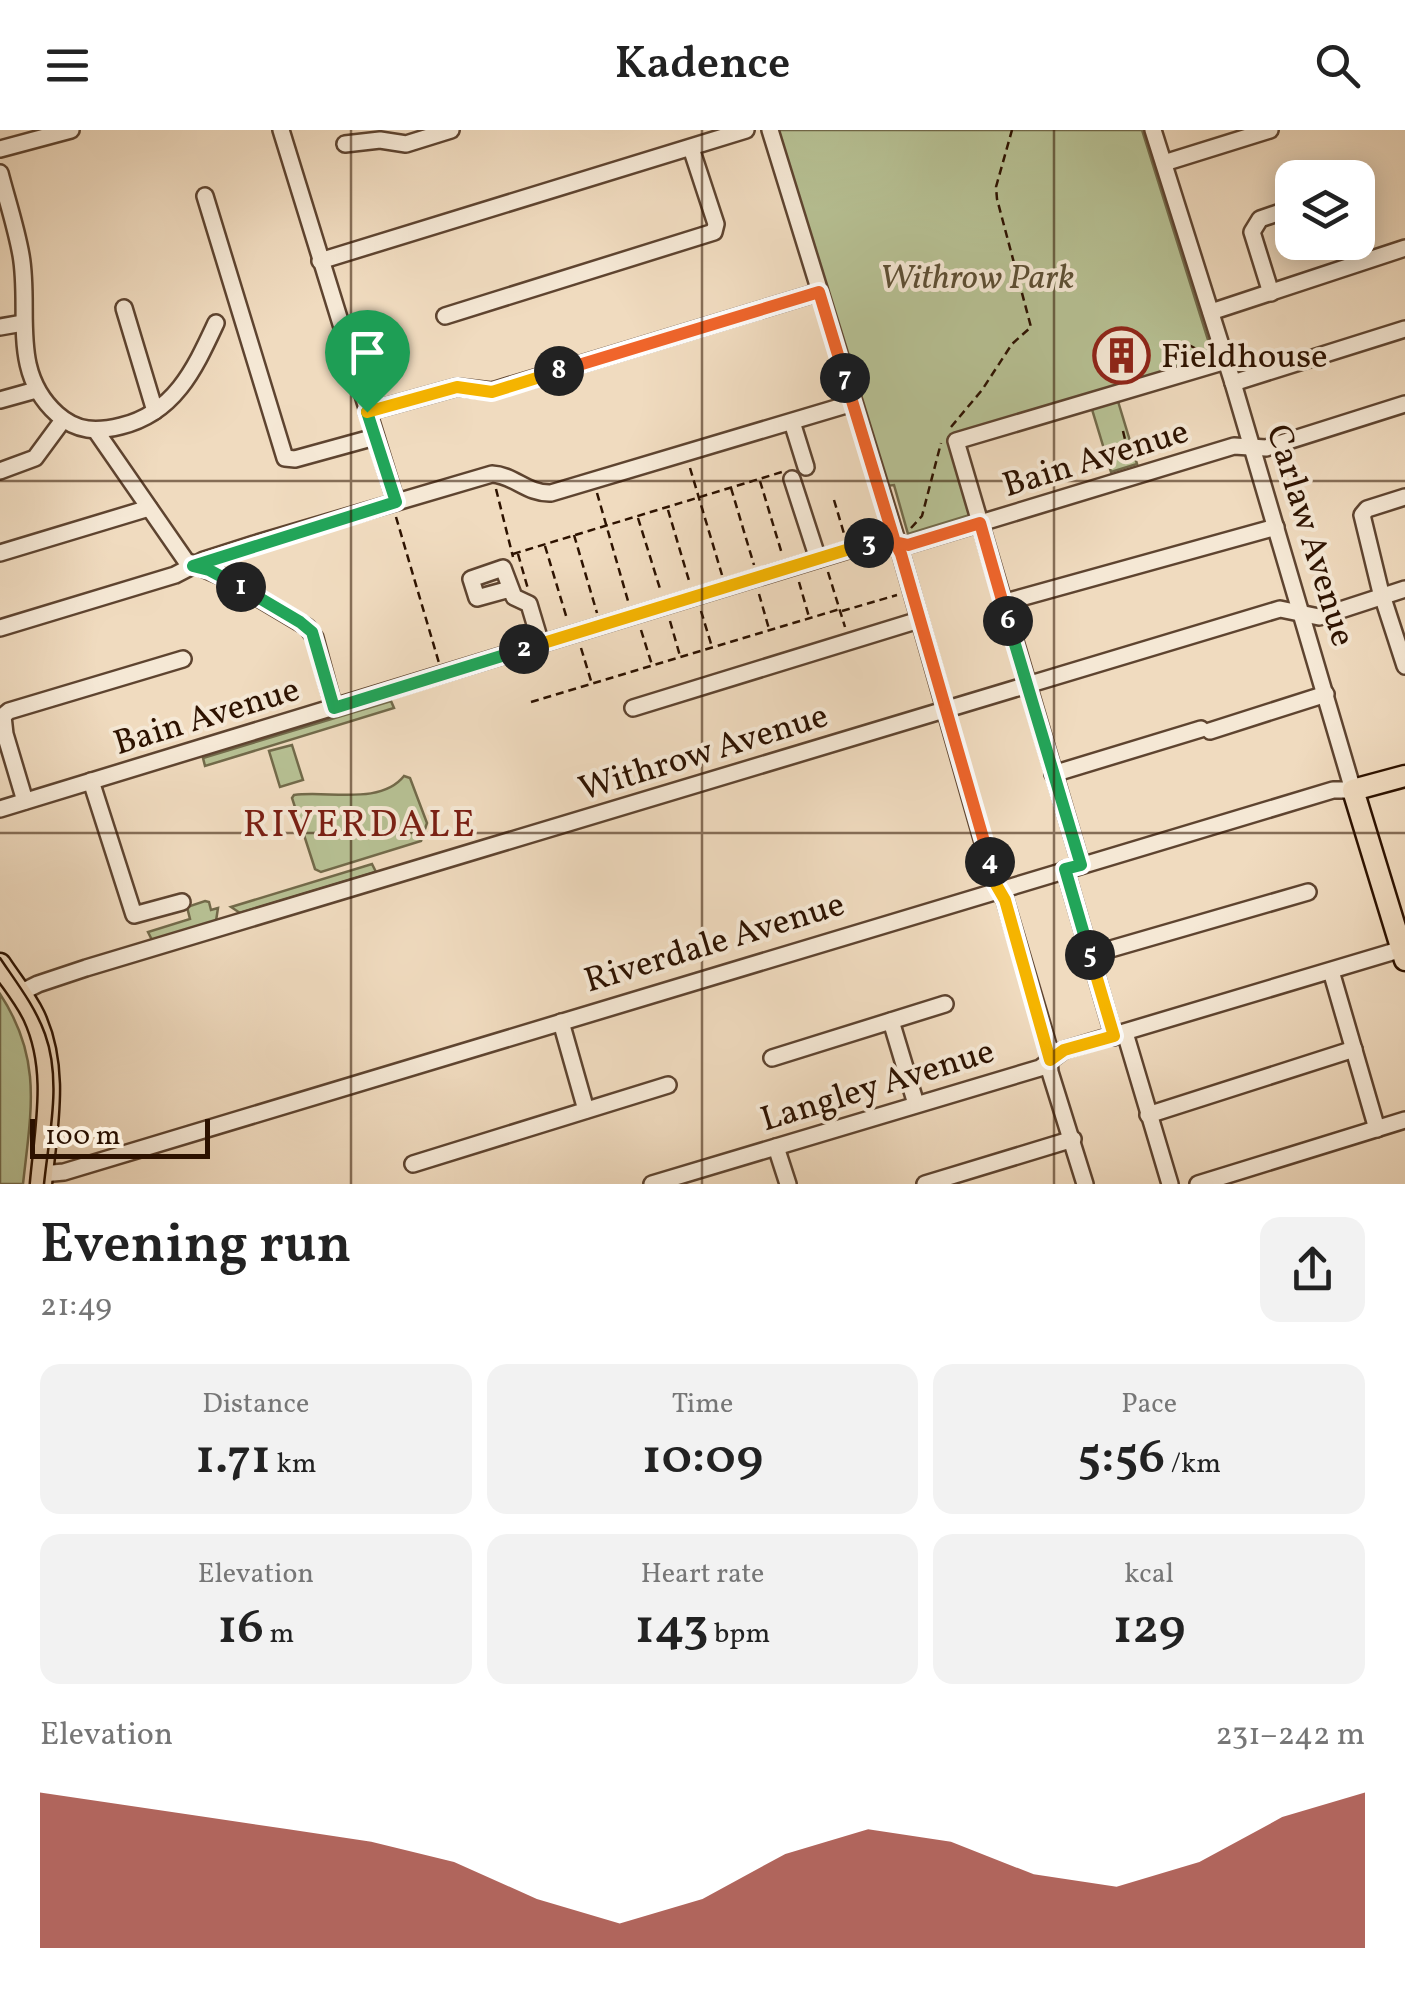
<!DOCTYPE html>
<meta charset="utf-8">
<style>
:root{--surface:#fff;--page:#f2f2f2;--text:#222;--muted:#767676;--accent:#8f2418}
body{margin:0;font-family:Vollkorn,serif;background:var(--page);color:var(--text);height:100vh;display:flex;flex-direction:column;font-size:38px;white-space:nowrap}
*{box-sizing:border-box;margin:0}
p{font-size:32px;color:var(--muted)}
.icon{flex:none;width:55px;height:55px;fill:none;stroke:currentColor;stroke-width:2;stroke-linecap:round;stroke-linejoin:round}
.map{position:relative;height:1054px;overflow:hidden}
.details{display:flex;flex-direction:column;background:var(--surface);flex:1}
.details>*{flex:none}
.controls{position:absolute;left:1275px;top:30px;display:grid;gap:20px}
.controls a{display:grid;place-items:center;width:100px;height:100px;border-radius:20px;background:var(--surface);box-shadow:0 5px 25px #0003;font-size:50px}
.scale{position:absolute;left:30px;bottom:25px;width:180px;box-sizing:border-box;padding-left:10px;border:5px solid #2d1200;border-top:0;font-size:28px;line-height:35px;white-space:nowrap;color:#2d1200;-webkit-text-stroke:8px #f5e8d5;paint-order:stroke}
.pin{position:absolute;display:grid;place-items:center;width:85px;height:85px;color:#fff;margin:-102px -42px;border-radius:50% 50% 50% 0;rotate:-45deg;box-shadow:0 0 10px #0007}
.pin .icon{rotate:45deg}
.km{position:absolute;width:50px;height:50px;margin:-25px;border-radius:50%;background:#222;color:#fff;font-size:28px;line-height:50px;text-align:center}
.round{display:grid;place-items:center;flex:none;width:105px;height:105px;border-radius:20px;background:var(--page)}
.head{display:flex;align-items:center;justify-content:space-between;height:170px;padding:0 40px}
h1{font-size:55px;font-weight:600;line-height:75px}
.stats{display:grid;grid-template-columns:repeat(3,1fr);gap:15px;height:170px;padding:10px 40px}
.stats div{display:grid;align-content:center;border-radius:20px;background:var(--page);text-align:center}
.stats b{font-size:50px;font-weight:600}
.stats small{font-size:28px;font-weight:400}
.stats p{font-size:28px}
.chart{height:280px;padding:20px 40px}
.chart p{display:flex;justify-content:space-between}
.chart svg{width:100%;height:180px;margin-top:10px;fill:var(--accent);opacity:.7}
header{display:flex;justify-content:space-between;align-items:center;height:130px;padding:0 40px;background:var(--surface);font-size:45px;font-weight:600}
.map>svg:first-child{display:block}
</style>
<header><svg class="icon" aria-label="menu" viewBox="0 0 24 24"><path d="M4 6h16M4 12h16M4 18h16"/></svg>Kadence<svg class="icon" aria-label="search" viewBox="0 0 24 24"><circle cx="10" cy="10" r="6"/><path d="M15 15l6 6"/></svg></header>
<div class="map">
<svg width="1405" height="1054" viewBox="0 0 1405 1054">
<rect width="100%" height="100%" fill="#f0dbbf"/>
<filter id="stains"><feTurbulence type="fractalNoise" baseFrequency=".002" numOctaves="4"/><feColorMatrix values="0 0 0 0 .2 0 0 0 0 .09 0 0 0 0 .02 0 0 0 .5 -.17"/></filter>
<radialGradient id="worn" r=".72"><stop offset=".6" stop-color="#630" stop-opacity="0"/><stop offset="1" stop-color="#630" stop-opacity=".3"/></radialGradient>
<g fill="#b7c194" stroke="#726a4a" stroke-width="2.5">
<polygon points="777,0 1142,0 1214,229 952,308 973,384 908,404 894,355 886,356"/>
<polygon points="1117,268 1137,334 1111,342 1091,276"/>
<polygon points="391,571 394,578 205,636 203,628"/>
<polygon points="292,615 303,650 280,657 269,621"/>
<path d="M 404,646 L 410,648 L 427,693 L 421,711 L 321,742 L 315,739 L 292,668 L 294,665 C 327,660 380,676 404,646 Z"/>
<polygon points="372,734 376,742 240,783 231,777"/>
<polygon points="205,771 209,772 211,780 218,778 216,791 152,810 148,802 190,789 187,777"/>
<path d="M 0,864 C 43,929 31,981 23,1054 L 0,1054 Z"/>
</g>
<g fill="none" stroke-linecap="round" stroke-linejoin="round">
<defs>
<g id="minor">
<polyline points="281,0 396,372"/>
<polyline points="770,0 901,424 994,751 1005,770 1048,915 1050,942 1085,1054"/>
<polyline points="345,14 380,10 406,14 451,0"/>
<polyline points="0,19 71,0"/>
<polyline points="1164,33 1270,0"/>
<path d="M 0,43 C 7,70 16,97 21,125 C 31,181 9,241 57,284 C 77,302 97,302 121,296 C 175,283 195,238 216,193"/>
<polyline points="205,66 285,328 295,329 375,307"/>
<polyline points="320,131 746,0"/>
<polyline points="1271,163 1252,102 1260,89 1292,78"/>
<polyline points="124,178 155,281"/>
<polyline points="1211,182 1405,118"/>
<polyline points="445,186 714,102 716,94 691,18"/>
<polyline points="0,197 23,193"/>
<polyline points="1233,253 1405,199"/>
<polyline points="0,270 36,260"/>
<polyline points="367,282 457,257 492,261 819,162"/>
<polyline points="792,292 806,337"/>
<polyline points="96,301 186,431 223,447 307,497 315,508 334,578"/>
<polyline points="0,341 35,328 63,290"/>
<polyline points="792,349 818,429"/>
<polyline points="1405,367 1367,379 1362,385 1380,459 1405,536"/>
<polyline points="0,423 149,378"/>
<polyline points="510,459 477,468 471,449 503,438 514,467 529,474 541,514"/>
<polyline points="1002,473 1276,397"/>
<path d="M 0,498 L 175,445 L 204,430 L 254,414 L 492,344 C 514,345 527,364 551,363 L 853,273"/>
<polyline points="633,578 919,490"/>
<polyline points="1210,601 1326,564"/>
<polyline points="1053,644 1201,599"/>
<polyline points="91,651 134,785 182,772"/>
<polyline points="25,671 5,604 3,586 9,581 183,529"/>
<polyline points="0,679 884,409 908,415 1234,316 1266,318 1405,274"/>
<polyline points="1081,735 956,311 1226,231"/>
<polyline points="1065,739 1114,907"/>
<polyline points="1090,825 1308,762"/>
<polyline points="1331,841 1377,999"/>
<polyline points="20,863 38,854 86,838 1280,479 1319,487 1405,459"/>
<polyline points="891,891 916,974"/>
<polyline points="561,892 586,980"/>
<polyline points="1125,903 1170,1054"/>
<polyline points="772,928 945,874"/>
<polyline points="1148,985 1354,919"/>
<polyline points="776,1017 788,1054"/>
<polyline points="413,1034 668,955"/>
<polyline points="42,1044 64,1042 1333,660 1353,660 1233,253 1153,0"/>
<polyline points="652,1054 1040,938 1064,920 1402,819"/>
<polyline points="925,1054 1073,1009"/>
<polyline points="1198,1054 1405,990"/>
</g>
<g id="major">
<polyline points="1405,646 1353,660 1405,830"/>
<path d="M 0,834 C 11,851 25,867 34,886 C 59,940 46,997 41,1054"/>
</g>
</defs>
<use href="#minor" stroke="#5e4430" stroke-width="20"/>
<use href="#major" stroke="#2d1200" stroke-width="25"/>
<g stroke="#2d1200" stroke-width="2.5" stroke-dasharray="8 5" stroke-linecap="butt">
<polyline points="1189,215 1204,223"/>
<polyline points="951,297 982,260 1012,214 1031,197 997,69 996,57 1012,0"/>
<polyline points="1123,301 1129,326 1134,330"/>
<polyline points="690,338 722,445"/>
<polyline points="760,351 782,424"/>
<polyline points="731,358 754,435"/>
<polyline points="496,359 513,427"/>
<polyline points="597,363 628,471"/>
<polyline points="834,370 845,407"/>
<polyline points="668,380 690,454"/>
<polyline points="396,387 439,533"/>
<polyline points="638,388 661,462"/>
<polyline points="911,398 922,386 941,313"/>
<polyline points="574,405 597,483"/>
<polyline points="545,416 567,489"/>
<polyline points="513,424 782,342"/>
<polyline points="518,424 528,459"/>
<polyline points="828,442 845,497"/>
<polyline points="799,452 809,487"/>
<polyline points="759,464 769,499"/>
<polyline points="701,481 712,517"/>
<polyline points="842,481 897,465"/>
<polyline points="670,491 680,526"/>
<polyline points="641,500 652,535"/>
<polyline points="581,518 592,554"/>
<polyline points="531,572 840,479"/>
</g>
<use href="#minor" stroke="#f5e8d5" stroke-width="15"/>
<use href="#major" stroke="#f0dbbf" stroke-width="20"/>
<path stroke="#2d1200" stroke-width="2.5" d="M 0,828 C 16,852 35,876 45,904 C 62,951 49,1005 44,1054"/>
</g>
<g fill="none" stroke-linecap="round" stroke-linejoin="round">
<defs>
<polyline id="split-1" points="241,457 209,440 193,436 396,372 367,282"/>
<polyline id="split-2" points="241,457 300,492 312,502 334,578 524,519"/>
<polyline id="split-3" points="524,519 869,413"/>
<polyline id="split-4" points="869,413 884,409 895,412 901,424 990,732"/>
<polyline id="split-5" points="990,732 994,751 1005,770 1050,930 1064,920 1114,906 1090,825"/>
<polyline id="split-6" points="1008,491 1081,735 1065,739 1090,825"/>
<polyline id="split-7" points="845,248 895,412 908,415 980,393 1008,491"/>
<polyline id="split-8" points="559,241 819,162 845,248"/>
<polyline id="split-9" points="367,282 457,257 492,262 559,241"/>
</defs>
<use href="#split-1" stroke="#fff" stroke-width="20"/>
<use href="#split-2" stroke="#fff" stroke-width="20"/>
<use href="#split-3" stroke="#fff" stroke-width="20"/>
<use href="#split-4" stroke="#fff" stroke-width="20"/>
<use href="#split-5" stroke="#fff" stroke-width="20"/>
<use href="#split-6" stroke="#fff" stroke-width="20"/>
<use href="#split-7" stroke="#fff" stroke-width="20"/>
<use href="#split-8" stroke="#fff" stroke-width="20"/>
<use href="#split-9" stroke="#fff" stroke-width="20"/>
<use href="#split-1" stroke="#22a559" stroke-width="12"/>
<use href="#split-2" stroke="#22a559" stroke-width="12"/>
<use href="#split-3" stroke="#f5b400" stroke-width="12"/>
<use href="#split-4" stroke="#f0652b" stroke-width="12"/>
<use href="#split-5" stroke="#f5b400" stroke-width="12"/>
<use href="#split-6" stroke="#22a559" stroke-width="12"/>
<use href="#split-7" stroke="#f0652b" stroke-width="12"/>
<use href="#split-8" stroke="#f0652b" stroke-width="12"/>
<use href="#split-9" stroke="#f5b400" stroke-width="12"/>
</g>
<path fill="none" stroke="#2d1200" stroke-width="2.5" stroke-opacity="0.55" d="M 351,0 L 351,1054M 702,0 L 702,1054M 1054,0 L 1054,1054M 0,351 L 1405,351M 0,703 L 1405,703"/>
<defs>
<symbol id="building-ring" viewBox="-11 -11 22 22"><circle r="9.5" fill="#f5e8d5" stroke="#8f2418" stroke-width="1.5"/><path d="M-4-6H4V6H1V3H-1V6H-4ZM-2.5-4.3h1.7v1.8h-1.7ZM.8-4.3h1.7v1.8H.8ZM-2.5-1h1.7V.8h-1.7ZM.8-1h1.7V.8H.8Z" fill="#8f2418"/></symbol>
</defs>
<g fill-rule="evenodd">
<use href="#building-ring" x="1090" y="194" width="63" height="63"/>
</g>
<g text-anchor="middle" stroke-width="8" stroke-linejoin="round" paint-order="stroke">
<g font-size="35" font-style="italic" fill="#5d4f34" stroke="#f5e8d5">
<text x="977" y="158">Withrow Park</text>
</g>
<g font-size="35" fill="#2d1200" stroke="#f5e8d5" text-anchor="start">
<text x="1161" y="237">Fieldhouse</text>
</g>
<g font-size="35" fill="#2d1200" stroke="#f5e8d5">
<text transform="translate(1095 327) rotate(-17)" y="12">Bain Avenue</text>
<text transform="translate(1312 405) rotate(73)" y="12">Carlaw Avenue</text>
<text transform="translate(206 585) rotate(-17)" y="12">Bain Avenue</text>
<text transform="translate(703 621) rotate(-17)" y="12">Withrow Avenue</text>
<text transform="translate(714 811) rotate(-17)" y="12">Riverdale Avenue</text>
<text transform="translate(877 954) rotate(-17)" y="12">Langley Avenue</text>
</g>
<g font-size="38" letter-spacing="2.5" fill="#7a1f14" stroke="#f5e8d5">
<text x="360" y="706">RIVERDALE</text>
</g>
</g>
<rect width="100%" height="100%" filter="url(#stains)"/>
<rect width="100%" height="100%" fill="url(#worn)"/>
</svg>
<div class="controls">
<a><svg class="icon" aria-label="layers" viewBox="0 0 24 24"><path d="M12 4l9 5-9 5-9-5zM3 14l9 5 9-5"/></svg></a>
</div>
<div class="scale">100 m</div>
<div class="pin" style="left:367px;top:282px;background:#1e9e55"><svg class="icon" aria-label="arrive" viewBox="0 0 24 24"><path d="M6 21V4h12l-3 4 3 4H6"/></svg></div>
<b class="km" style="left:241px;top:457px">1</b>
<b class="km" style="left:524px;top:519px">2</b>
<b class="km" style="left:869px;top:413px">3</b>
<b class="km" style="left:990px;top:732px">4</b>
<b class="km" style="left:1090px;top:825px">5</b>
<b class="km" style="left:1008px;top:491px">6</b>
<b class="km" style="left:845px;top:248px">7</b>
<b class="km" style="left:559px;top:241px">8</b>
</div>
<section class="details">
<div class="head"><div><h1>Evening run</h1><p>21:49</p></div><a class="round"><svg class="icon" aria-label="share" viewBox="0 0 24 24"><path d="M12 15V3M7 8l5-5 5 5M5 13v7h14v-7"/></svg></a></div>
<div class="stats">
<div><p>Distance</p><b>1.71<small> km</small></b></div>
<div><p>Time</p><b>10:09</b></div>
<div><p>Pace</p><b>5:56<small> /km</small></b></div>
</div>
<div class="stats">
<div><p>Elevation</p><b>16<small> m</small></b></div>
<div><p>Heart rate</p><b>143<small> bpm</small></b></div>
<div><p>kcal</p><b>129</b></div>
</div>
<div class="chart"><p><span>Elevation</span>231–242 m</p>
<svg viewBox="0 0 160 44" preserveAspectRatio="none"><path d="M0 44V6L10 9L20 12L30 15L40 18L50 23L60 32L70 38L80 32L90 21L100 15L110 18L120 26L130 29L140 23L150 12L160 6V44z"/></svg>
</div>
</section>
